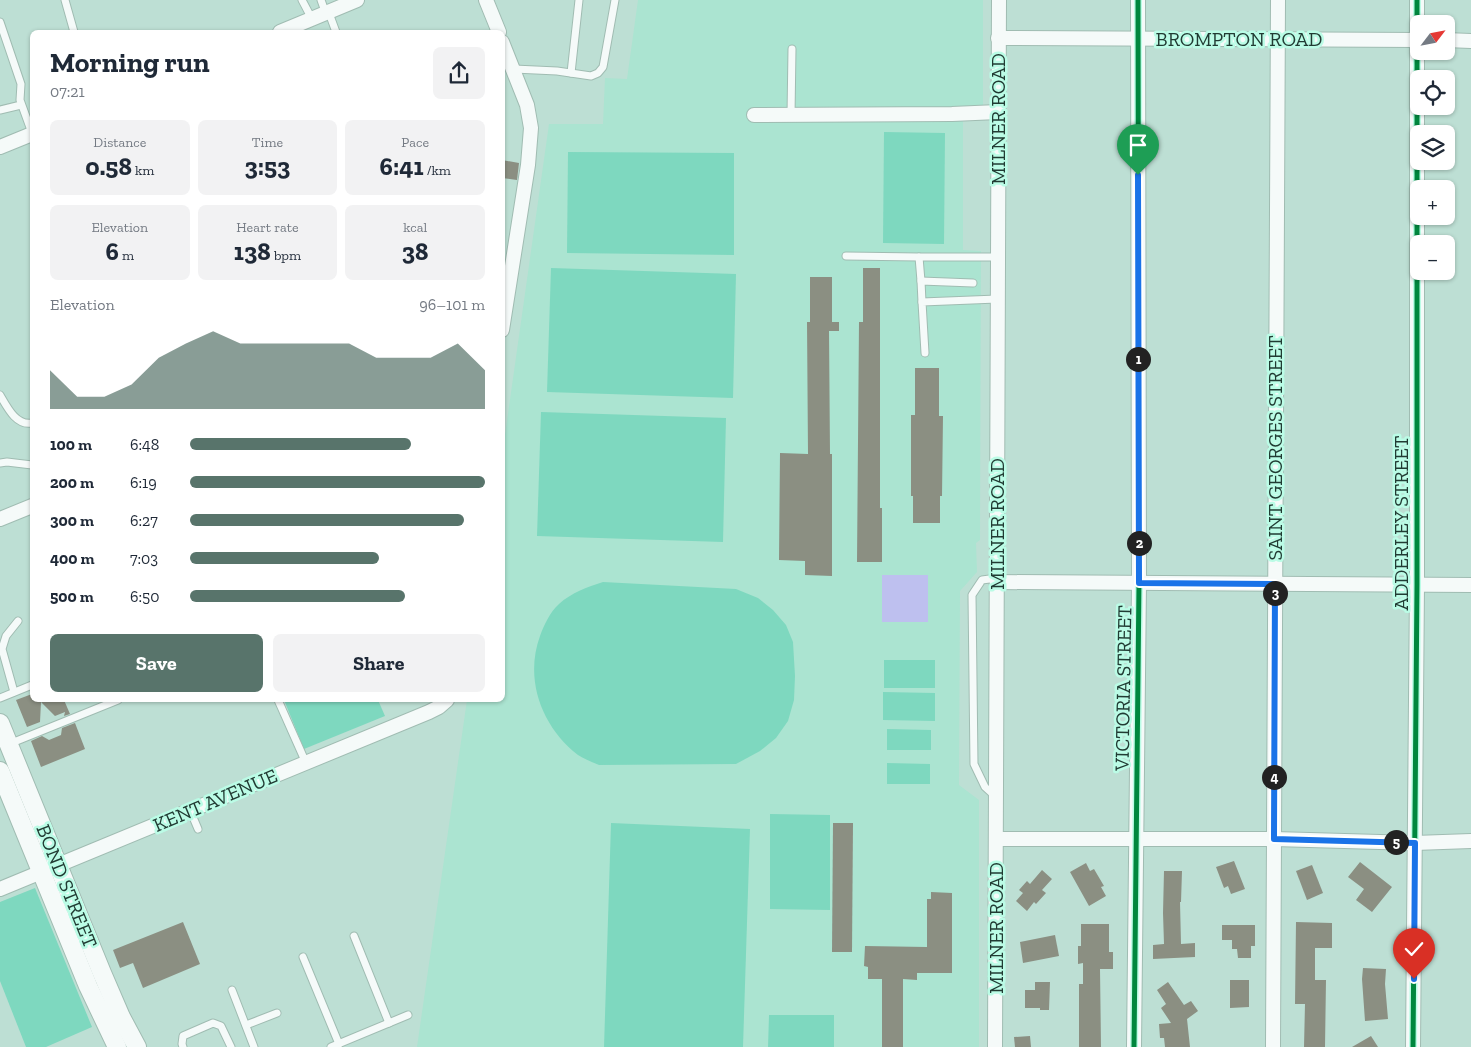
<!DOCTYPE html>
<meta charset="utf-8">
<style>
:root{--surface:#fff;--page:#f2f2f3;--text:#1f2937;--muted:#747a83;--accent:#58746b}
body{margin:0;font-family:"Zilla Slab",serif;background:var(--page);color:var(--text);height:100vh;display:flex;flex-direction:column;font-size:19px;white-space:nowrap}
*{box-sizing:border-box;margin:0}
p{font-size:16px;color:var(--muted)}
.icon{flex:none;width:28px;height:28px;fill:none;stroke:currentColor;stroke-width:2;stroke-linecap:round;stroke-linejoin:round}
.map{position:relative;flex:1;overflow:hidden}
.side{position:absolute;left:30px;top:30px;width:475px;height:672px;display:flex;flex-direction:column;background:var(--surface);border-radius:8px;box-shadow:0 1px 4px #0004}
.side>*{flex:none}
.needle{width:32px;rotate:58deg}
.tools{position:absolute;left:1410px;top:15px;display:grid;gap:10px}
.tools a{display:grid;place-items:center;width:45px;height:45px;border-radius:8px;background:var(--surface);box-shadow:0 1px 4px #0004;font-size:25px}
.pin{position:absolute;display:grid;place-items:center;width:42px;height:42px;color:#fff;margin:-51px -21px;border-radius:50% 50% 50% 0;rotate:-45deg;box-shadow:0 0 5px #0007}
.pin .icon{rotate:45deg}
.km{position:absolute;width:25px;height:25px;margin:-12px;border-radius:50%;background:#222;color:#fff;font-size:14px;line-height:25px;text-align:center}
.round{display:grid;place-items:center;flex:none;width:52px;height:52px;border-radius:8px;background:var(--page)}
.head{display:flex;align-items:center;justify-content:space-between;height:85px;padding:0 20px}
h1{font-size:28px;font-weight:700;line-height:38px}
.metrics{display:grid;grid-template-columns:repeat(3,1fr);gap:8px;height:85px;padding:5px 20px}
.metrics div{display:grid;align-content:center;border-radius:8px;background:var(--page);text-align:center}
.metrics b{font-size:25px;font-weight:700}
.metrics small{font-size:14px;font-weight:400}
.metrics p{font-size:14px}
.chart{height:140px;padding:10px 20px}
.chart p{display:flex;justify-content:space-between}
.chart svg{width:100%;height:90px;margin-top:5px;fill:var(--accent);opacity:.7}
.button{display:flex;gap:10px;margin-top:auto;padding:10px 20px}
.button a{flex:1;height:58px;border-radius:8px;background:var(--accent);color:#fff;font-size:20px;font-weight:700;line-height:58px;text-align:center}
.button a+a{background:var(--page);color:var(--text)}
ul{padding:0 20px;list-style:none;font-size:16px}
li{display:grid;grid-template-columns:80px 60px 1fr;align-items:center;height:38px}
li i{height:12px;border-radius:6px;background:var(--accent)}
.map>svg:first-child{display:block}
</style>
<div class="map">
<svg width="1471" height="1047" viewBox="0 0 1471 1047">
<rect width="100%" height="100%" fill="#bddfd4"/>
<polygon fill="#abe4d1" points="638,0 983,0 983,106 963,107 963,250 981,251 980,540 976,543 977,572 960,591 959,785 979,800 979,1047 417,1047 467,700 502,700 503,449 549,124 603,124 605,78 627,79"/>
<g fill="#7ed8bf">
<polygon points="884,132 945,133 944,244 883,243"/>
<polygon points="568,152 734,153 734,255 567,253"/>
<polygon points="551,268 736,274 733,398 547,392"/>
<polygon points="541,412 726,418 723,542 537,536"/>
<path d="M 603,582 L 736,589 L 758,598 L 773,610 L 786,625 L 793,642 L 795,676 L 794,700 L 788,721 L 776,738 L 760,751 L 736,764 L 599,765 C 592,762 584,759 578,755 C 542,727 524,680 540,636 C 544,625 550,612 559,604 C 571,593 587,587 603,582 Z"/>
<rect x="884" y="660" width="51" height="28"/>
<polygon points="883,692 935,693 935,721 883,720"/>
<polygon points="284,700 378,700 385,716 304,749"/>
<polygon points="887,729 931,730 931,750 887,750"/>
<polygon points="887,763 930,764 930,784 887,784"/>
<polygon points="770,814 830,815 830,910 770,909"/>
<polygon points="611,823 750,829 743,1047 604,1047"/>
<polygon points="35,888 92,1027 46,1047 26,1047 0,981 0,902"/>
<polygon points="769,1015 834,1015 834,1047 768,1047"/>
</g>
<rect fill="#bec0ef" x="882" y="575" width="46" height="47"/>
<g fill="#8b8f82">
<polygon points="502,160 519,163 517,180 502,178"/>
<polygon points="863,268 880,268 880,508 882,508 882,562 857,562 859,322 863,322"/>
<polygon points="810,277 832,277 832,322 839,322 839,331 829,331 830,454 832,454 832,576 805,575 805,561 779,560 780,453 808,454 807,322 810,322"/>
<polygon points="915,368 939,368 939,416 943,416 942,496 940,496 940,523 913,523 913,496 911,496 911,415 915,415"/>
<polygon points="32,694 32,700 64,700 70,714 64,716 65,712 55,716 41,702 40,722 27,727 16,700"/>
<polygon points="75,723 85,749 41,767 31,741 42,736 49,740 61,735 62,728"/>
<polygon points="833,823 853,823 852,952 832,952"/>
<polygon points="1234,861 1245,889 1231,894 1228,886 1224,888 1216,867"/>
<polygon points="1360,862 1392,887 1372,912 1356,900 1364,889 1348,877"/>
<polygon points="1086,863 1090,871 1094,869 1104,886 1101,887 1106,896 1089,906 1070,872"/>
<polygon points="1312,865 1323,893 1307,900 1296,871"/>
<polygon points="1042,870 1052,879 1042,890 1046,893 1036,904 1034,902 1027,911 1016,901 1023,893 1019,890 1027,881 1030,884"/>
<polygon points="1164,871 1182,871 1181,902 1180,902 1181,944 1195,943 1195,957 1153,959 1153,945 1164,944 1163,913"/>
<polygon points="931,892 952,893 952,973 917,973 917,980 903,979 903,1047 882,1047 882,979 868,979 868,967 864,966 865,946 927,947 927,899 931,899"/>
<polygon points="183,922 200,964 143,988 133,963 120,968 113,950"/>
<polygon points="1296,922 1332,923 1332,948 1315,948 1315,980 1326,980 1325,1047 1304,1047 1305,1004 1295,1004"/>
<polygon points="1081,924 1109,924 1109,952 1113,952 1113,969 1100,969 1101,1047 1079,1047 1079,984 1083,984 1083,963 1078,964 1078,946 1081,946"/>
<polygon points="1222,925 1255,925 1255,946 1251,946 1251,958 1238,958 1237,949 1232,949 1232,940 1222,940"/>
<polygon points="1055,935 1059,956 1023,963 1020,942"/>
<polygon points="1363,968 1386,969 1385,984 1388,1019 1365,1021 1362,979"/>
<polygon points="1230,980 1249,980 1249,1007 1230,1008"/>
<polygon points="1035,982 1050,982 1049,1010 1040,1010 1040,1008 1025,1008 1025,990 1035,990"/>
<polygon points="1168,982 1184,1005 1191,1001 1198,1011 1187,1019 1190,1047 1165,1047 1164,1038 1160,1038 1159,1024 1171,1023 1161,1008 1166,1004 1157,990"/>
<polygon points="1030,1036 1031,1047 1015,1047 1014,1037"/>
<polygon points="1371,1036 1378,1047 1352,1047"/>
</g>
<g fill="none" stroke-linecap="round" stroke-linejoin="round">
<defs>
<g id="service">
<polyline points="65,0 74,32"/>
<polyline points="302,0 312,19"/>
<polyline points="321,0 326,14"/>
<polyline points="329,13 336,32"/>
<polyline points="0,22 21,84 20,100 32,133"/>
<polyline points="514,69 557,71 591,76 598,73 603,67 615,0"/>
<polyline points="571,73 579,0"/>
<polyline points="0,110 21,105"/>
<polyline points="791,115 792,49"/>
<polyline points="846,256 919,257"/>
<polyline points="921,281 919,257 997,257"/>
<polyline points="922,302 921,281 973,283"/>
<polyline points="925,353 922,302 997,299"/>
<path d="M 0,395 C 7,407 16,426 32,423"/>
<polyline points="0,463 7,462 32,465"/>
<polyline points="14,692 2,649 6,636 18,621"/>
<polyline points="0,698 32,685"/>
<polyline points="278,700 306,763"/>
<polyline points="9,744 118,700"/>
<polyline points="996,797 985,787 974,764 972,595 982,580 997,578"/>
<polyline points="190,810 198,829"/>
<polyline points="354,936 389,1023"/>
<polyline points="303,957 339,1044"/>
<polyline points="232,990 254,1047"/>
<polyline points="246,1025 277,1013"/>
<polyline points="183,1047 182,1044 183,1036 213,1023 221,1026 231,1047"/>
<polyline points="331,1047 408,1015"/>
</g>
<g id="minor">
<polyline points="486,0 499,32"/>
<polyline points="280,32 357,0"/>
<polyline points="998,38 1419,40"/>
<polyline points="1446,40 1471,41"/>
<polyline points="502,42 527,105 531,128 528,165 502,330"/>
<polyline points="754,115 952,114 998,112"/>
<polyline points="0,147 32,134"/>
<polyline points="0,519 32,506"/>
<polyline points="997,582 1471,585"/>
<polyline points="996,839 1274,839 1415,843 1471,841"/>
<polyline points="0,889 429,712 439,707 447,700"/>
<polyline points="995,1047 999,0"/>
<polyline points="1134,1047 1139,583 1138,0"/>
<polyline points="1273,1047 1278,0"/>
<polyline points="1413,1047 1417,585 1417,0"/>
</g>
<g id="tertiary">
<polyline points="0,723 102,973 121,1017 137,1047"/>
<polyline points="0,771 88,986 117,1047"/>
</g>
</defs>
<use href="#service" stroke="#a0bcb2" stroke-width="9"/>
<use href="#minor" stroke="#a0bcb2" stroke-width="16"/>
<use href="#tertiary" stroke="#a0bcb2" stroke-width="20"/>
<use href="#service" stroke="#f5faf9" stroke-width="7"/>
<use href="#minor" stroke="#f5faf9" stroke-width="14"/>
<use href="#tertiary" stroke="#f5faf9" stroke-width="18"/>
<defs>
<g id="cycleway">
<polyline points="1134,1047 1139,583 1138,0"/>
<polyline points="1413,1047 1417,585 1417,0"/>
</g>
</defs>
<use href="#cycleway" stroke="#bbfce6" stroke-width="8"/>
<use href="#cycleway" stroke="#00873e" stroke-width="5"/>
</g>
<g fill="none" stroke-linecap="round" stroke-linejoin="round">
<defs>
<polyline id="route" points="1138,175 1139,583 1275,584 1274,839 1415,843 1414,979"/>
</defs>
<use href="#route" stroke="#fff" stroke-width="10"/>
<use href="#route" stroke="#1a73e8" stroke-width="6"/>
</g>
<g text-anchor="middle" stroke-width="5" stroke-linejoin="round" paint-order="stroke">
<g font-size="20" fill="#213b33" stroke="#bbfce6">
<text x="1239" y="46">BROMPTON ROAD</text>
<text transform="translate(998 119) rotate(-90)" y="7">MILNER ROAD</text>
<text transform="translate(1275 448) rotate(-90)" y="7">SAINT GEORGES STREET</text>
<text transform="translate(1401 523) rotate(-90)" y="7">ADDERLEY STREET</text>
<text transform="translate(997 524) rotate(-90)" y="7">MILNER ROAD</text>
<text transform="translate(1123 688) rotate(-89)" y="7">VICTORIA STREET</text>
<text transform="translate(215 800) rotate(-23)" y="7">KENT AVENUE</text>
<text transform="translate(67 886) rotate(68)" y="7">BOND STREET</text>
<text transform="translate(996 928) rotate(-90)" y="7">MILNER ROAD</text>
</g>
</g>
</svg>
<div class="tools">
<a><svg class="needle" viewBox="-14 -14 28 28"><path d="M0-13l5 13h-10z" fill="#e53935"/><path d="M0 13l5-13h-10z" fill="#747a83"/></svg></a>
<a><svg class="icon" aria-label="locate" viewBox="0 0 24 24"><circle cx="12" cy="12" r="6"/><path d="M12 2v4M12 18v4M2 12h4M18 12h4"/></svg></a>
<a><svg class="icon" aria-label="layers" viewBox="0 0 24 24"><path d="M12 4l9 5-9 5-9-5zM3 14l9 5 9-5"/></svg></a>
<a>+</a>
<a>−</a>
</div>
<div class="pin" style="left:1138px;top:175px;background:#1e9e55"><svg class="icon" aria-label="arrive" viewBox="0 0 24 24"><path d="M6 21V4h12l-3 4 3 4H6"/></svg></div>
<div class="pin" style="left:1414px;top:979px;background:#d93025"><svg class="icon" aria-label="check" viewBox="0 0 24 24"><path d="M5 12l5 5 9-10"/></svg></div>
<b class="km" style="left:1138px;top:359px">1</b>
<b class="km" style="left:1139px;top:543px">2</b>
<b class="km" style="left:1275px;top:593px">3</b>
<b class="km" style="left:1274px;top:777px">4</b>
<b class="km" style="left:1396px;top:842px">5</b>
<section class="side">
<div class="head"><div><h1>Morning run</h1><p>07:21</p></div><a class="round"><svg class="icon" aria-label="share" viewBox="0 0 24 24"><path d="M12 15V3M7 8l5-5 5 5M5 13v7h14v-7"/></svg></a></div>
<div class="metrics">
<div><p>Distance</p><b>0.58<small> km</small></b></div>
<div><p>Time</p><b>3:53</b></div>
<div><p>Pace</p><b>6:41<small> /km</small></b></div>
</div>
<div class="metrics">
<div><p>Elevation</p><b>6<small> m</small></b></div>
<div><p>Heart rate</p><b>138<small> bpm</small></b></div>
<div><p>kcal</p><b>38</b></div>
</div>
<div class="chart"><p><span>Elevation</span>96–101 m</p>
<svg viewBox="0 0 160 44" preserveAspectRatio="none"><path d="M0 44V25L10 38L20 38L30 32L40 19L50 12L60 6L70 12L80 12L90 12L100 12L110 12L120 19L130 19L140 19L150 12L160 25V44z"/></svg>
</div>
<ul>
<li><b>100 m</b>6:48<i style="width:75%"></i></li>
<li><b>200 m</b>6:19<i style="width:100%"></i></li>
<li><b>300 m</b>6:27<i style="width:93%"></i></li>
<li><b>400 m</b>7:03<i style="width:64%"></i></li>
<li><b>500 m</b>6:50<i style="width:73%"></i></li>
</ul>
<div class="button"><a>Save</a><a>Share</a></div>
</section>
</div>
